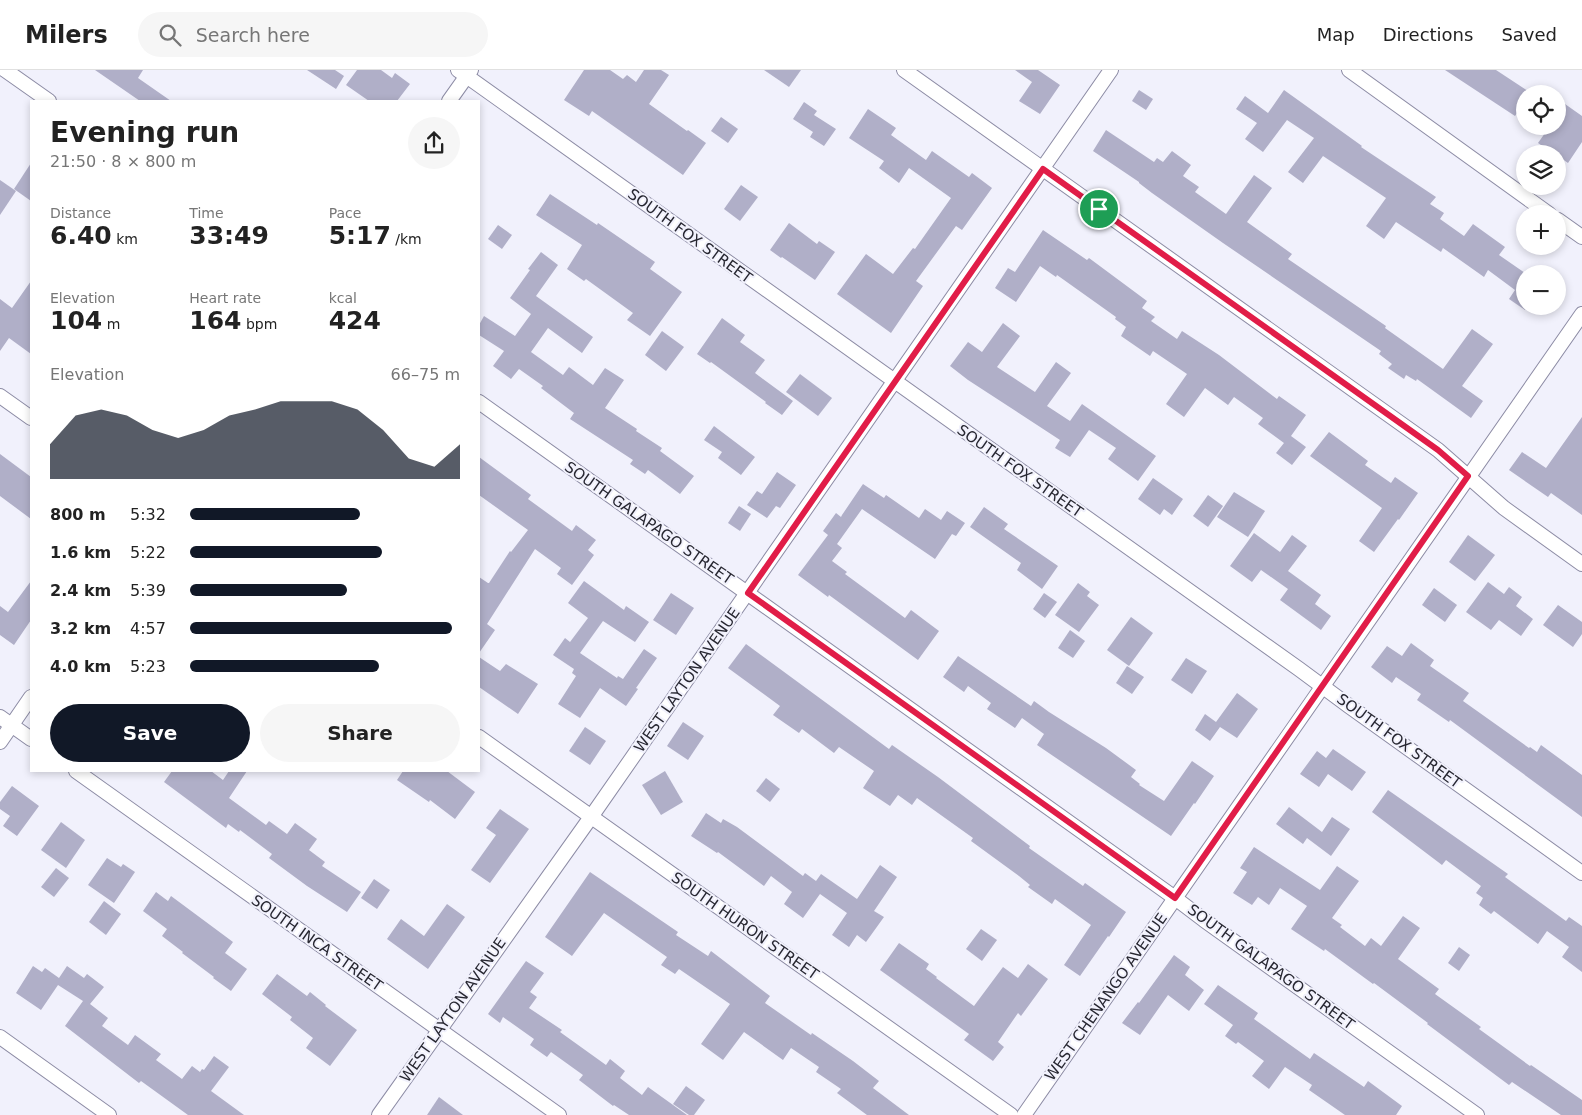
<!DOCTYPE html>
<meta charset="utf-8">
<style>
:root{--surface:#fff;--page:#f6f6f6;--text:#222;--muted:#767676;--line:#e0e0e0;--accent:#111827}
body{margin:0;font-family:"DejaVu Sans",sans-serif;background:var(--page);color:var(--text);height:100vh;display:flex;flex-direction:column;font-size:19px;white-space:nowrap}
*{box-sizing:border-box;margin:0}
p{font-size:16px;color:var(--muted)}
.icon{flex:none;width:28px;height:28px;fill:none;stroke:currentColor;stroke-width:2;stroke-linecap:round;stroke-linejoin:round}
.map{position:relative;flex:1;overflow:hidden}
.drawer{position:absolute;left:30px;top:30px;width:450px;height:672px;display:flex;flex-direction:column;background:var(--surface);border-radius:0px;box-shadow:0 2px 8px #0003}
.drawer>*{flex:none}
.controls{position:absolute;left:1516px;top:15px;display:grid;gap:10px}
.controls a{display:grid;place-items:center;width:50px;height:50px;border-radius:50%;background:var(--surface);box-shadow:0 2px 8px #0003;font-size:25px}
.pin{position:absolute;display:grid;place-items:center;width:42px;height:42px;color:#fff;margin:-21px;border:2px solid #fff;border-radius:50%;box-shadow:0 1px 5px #0007}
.round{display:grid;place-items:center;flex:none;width:52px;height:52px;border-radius:26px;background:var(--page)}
.overview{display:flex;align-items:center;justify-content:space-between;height:85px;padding:0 20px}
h1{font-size:28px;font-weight:700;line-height:38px}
.figures{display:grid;grid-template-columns:repeat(3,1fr);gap:8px;height:85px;padding:5px 20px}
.figures div{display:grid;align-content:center}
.figures b{font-size:25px;font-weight:700}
.figures small{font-size:14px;font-weight:400}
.figures p{font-size:14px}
.chart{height:140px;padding:10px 20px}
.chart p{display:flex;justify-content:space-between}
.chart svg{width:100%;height:90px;margin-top:5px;fill:var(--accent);opacity:.7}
.cta{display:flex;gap:10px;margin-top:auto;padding:10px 20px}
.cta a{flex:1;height:58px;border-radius:30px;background:var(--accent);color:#fff;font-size:20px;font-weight:700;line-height:58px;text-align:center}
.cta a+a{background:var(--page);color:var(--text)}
ul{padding:0 20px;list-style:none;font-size:16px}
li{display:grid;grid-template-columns:80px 60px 1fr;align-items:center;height:38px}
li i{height:12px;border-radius:6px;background:var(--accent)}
header{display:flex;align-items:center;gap:30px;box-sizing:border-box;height:70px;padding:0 25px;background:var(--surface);border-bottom:1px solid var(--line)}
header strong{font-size:24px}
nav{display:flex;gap:28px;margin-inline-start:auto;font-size:18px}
.search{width:350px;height:45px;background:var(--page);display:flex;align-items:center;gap:12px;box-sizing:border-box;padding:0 18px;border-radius:28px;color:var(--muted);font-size:19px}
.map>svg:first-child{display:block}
</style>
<header>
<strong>Milers</strong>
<div class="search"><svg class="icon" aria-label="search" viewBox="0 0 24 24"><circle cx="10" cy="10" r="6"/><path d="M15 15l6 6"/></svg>Search here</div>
<nav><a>Map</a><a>Directions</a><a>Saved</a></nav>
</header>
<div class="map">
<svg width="1582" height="1045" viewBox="0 0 1582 1045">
<rect width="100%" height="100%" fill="#f1f1fc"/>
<g fill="#b0afc8">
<polygon points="95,0 143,0 138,8 171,31 140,31"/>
<polygon points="307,0 335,0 344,6 336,19"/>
<polygon points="357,0 381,0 392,8 395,3 410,14 397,31 369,31 346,15"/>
<polygon points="584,0 610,0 623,9 627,5 636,12 644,0 661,0 669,5 649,34 687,61 688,60 706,73 683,105 592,41 589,46 564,30"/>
<polygon points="764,0 801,0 789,17"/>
<polygon points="1015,0 1038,0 1060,15 1040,44 1019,31 1032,12"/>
<polygon points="1445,0 1496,0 1531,23 1525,24 1525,32 1515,46"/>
<polygon points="1139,20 1153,29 1146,40 1132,31"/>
<polygon points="1284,20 1362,76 1361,77 1436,127 1430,134 1444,143 1440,149 1464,166 1473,154 1505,177 1499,185 1525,203 1525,240 1509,229 1515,220 1488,200 1484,207 1443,178 1441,182 1396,152 1384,169 1366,156 1386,128 1323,86 1303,113 1288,102 1314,68 1287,50 1263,82 1245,69 1257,53 1236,39 1245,26 1268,43"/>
<polygon points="804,32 817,41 814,45 836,59 824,76 810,67 813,62 793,49"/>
<polygon points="1565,34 1582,46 1582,72 1568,93 1558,86 1558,84 1554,84 1538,73 1550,56 1558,56 1558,45"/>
<polygon points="868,39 896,58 891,65 926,90 932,81 969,107 972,103 992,118 962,160 956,156 916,211 923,216 891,263 837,224 866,184 893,204 913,178 915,179 951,128 909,98 899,113 879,98 884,91 849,68"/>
<polygon points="721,47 738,59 728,73 711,61"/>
<polygon points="1106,60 1154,92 1157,88 1163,92 1172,81 1191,95 1183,106 1199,117 1195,122 1226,144 1254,105 1272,118 1247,152 1292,184 1288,189 1386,256 1385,258 1443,299 1472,259 1493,274 1462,316 1483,331 1471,348 1417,309 1416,311 1406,305 1404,309 1388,298 1392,294 1379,284 1381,281 1223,173 1152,123 1139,113 1139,112 1093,81"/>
<polygon points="31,93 31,131 14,119"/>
<polygon points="0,110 16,121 0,145"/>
<polygon points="741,115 758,127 740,151 724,139"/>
<polygon points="550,124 597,155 598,153 655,192 650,199 682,222 650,266 627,250 633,243 586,209 584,211 567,199 582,175 536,145"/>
<polygon points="789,153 817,174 819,171 835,182 815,210 782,187 781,188 770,180"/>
<polygon points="498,155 512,165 502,179 488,169"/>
<polygon points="1043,160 1087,190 1089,188 1147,231 1142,238 1155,247 1151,251 1177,269 1182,261 1219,285 1277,329 1279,326 1306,345 1291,366 1306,377 1292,395 1276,383 1284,373 1258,354 1263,348 1234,327 1228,335 1205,318 1184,347 1166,334 1187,304 1153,281 1150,286 1121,266 1126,257 1115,249 1116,247 1057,205 1056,207 1040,196 1016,232 995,218 1008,198 1015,202"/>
<polygon points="541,182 558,195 536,226 593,267 582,283 548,258 531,282 563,305 569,297 593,315 605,298 624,310 605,338 637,359 636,361 662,378 660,381 694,406 680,424 648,400 645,404 630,394 633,390 570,349 574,343 541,318 543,316 519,299 511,309 493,296 504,281 479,265 479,255 484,246 515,266 531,244 510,228 530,200 528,199"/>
<polygon points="31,211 31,284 9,268 0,281 0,229 12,238"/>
<polygon points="722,248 745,265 740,272 765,290 755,303 793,331 782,345 765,333 766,332 711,292 710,293 697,284"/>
<polygon points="1003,253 1020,266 997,297 1035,322 1056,292 1071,303 1047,336 1070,351 1082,334 1156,386 1138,411 1108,389 1116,378 1089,360 1070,387 1055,378 1060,370 968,310 950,296 968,272 982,282"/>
<polygon points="662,261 684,277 666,301 645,285"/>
<polygon points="800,304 832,328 818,346 786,322"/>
<polygon points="1582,347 1582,445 1551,423 1548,427 1509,400 1522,382 1546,398"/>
<polygon points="714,356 755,387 741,405 718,388 722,382 704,370"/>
<polygon points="1329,362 1368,391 1365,395 1391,413 1395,407 1418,423 1399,450 1398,449 1374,482 1359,471 1382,438 1310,386"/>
<polygon points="0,384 31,407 31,449 0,426"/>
<polygon points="479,387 531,425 528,429 572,461 576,455 596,470 588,480 594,485 572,515 557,504 561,498 535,479 487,554 495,560 479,583 479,507 488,513 489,513 510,481 511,482 528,460 479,425"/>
<polygon points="777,402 796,415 780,438 776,436 767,448 747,435 757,421 762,424"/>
<polygon points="1153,408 1183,429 1172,445 1164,439 1160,445 1138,429"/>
<polygon points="863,414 884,428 886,425 919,448 925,439 941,450 947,441 965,453 956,466 952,464 935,489 862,439 837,474 842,478 832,491 847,502 845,504 905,548 911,540 939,561 918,590 829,525 828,527 798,505 828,465 823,461 836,443 841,447 842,445"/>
<polygon points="1234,422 1265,441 1248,467 1217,447"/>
<polygon points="1208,425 1223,436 1208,457 1193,446"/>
<polygon points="739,436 751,444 740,461 728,453"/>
<polygon points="984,437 1008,454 1004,459 1058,496 1042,519 1017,500 1021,493 970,457"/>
<polygon points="1254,463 1280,482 1292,465 1307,476 1288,501 1321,525 1315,534 1331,546 1321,560 1280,530 1288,519 1261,500 1252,512 1230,496"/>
<polygon points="1468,465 1495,485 1475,511 1449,492"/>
<polygon points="31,511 31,550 14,575 0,565 0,536 8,542"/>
<polygon points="584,511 624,540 626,536 649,552 635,572 603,551 580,583 617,608 618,606 623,609 644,579 657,588 636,618 638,619 626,636 600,618 580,648 558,634 576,606 572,603 574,599 553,585 565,568 570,572 588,548 568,533"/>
<polygon points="1488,512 1504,524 1509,517 1522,527 1516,536 1533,549 1521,566 1499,550 1491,560 1466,542"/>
<polygon points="1078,513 1090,522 1087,526 1099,535 1079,562 1055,545"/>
<polygon points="1434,518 1457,535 1445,552 1422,535"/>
<polygon points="671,523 694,538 676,565 653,550"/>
<polygon points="1044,523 1057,532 1045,548 1033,539"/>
<polygon points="1558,535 1582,552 1582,564 1573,577 1543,555"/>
<polygon points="1131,547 1153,563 1129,596 1107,580"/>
<polygon points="1070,560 1085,571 1073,588 1058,578"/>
<polygon points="1411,573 1434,590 1430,596 1469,623 1463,631 1529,678 1530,677 1537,682 1541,675 1582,705 1582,747 1450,650 1449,652 1417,630 1421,624 1396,607 1392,613 1371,597 1387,576 1402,586"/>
<polygon points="746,574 889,679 892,675 938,707 1030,776 1029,778 1083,816 1085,813 1126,842 1109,867 1108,866 1080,906 1064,895 1091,855 1055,829 1052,834 1028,817 1030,815 1019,806 971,771 973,768 917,728 912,735 898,725 890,736 863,718 874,701 839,677 834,683 802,659 799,663 773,645 780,636 728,598"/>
<polygon points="958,586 1031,636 1034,631 1049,642 1106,678 1136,700 1131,707 1140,714 1139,715 1164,731 1192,691 1214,706 1195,734 1194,733 1171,766 1037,675 1044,664 1022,648 1015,658 987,639 991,633 968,616 964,622 943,607"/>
<polygon points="479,587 500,601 506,594 538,614 518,644 479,617"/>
<polygon points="1186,588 1207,601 1192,624 1171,610"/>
<polygon points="1127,596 1144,607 1132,624 1116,613"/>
<polygon points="1237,623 1258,639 1237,668 1220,657 1210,671 1195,660 1205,644 1216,652"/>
<polygon points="683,652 704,666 688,690 667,676"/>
<polygon points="585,657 606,671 590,695 569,681"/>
<polygon points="1333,679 1366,702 1352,721 1328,704 1319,717 1300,704 1317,681 1326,688"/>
<polygon points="172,701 211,701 223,710 229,701 247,701 229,728 266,755 269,751 287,764 295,753 317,769 309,780 325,792 322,796 361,822 347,842 307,816 269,788 272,784 240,760 239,762 228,754 226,758 164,712"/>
<polygon points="403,701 447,701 475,722 455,749 430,730 429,732 397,710"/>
<polygon points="665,701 683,732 661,745 642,715"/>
<polygon points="766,708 780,719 770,732 756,721"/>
<polygon points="12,716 39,736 17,766 3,756 10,746 0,739 0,732"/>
<polygon points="1388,720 1508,804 1505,807 1566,851 1569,847 1582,856 1582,902 1562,887 1569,877 1547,861 1538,874 1494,841 1491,844 1479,835 1483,828 1476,823 1481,816 1446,790 1442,795 1372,742"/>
<polygon points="1289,737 1322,762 1332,747 1350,759 1331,786 1307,768 1303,774 1276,754"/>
<polygon points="500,739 529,759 490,813 471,800 496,765 486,758"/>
<polygon points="706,743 721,753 723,749 737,757 803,806 805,803 816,811 821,804 857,829 880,795 897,807 874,841 884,847 866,872 857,865 849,877 832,865 847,843 820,824 803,848 784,834 792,822 771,806 764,816 718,782 717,783 691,766"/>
<polygon points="61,752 85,770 66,798 41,780"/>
<polygon points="1254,777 1320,820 1337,796 1359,811 1332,848 1342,855 1340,857 1365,876 1371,868 1381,876 1403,846 1420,858 1398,889 1439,919 1435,924 1481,957 1479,959 1530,996 1531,995 1582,1030 1582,1045 1561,1045 1512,1012 1509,1015 1427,954 1428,953 1374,913 1373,914 1325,879 1324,881 1291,859 1307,836 1280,818 1269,835 1258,827 1252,835 1233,823 1247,802 1240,798"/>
<polygon points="107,788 121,797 123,794 135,802 114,833 88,815"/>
<polygon points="56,798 69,808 54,827 41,817"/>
<polygon points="590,802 678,862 676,865 708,886 711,881 770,926 765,933 811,965 812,963 853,991 879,1011 873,1018 909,1045 867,1045 837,1023 841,1019 816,1002 819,997 791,978 783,990 744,962 723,990 701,974 730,934 679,899 675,904 661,895 667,887 604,843 572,886 545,867"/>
<polygon points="374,809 390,820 377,839 361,828"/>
<polygon points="156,822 168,831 171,826 233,872 225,883 247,899 231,921 213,908 214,907 182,883 183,882 162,866 167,859 143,841"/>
<polygon points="104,831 121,844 106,865 89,852"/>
<polygon points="447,834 465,847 428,899 387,869 401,849 424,866"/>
<polygon points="981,859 997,870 982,891 966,879"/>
<polygon points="899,873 929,894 926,899 937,907 936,908 974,936 1003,897 1018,908 1028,894 1048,909 1021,946 1018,943 998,972 1004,977 993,991 964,970 969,964 880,900"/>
<polygon points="1459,877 1470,885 1459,901 1448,893"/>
<polygon points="1174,885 1190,897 1185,905 1204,920 1189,941 1168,925 1140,965 1122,953 1138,932 1139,933"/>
<polygon points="526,891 544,903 530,922 537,927 529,938 562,960 560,962 606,995 610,989 625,1001 620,1008 642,1025 648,1017 687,1045 629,1045 614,1035 613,1036 579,1010 583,1005 551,982 547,987 530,975 534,969 503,947 500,953 488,944"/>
<polygon points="33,896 42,902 45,898 59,908 67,896 84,908 87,904 104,917 90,934 108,948 102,956 128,975 135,965 161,984 156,990 182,1009 192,996 200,1002 202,999 204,1000 214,986 229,997 211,1021 244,1045 188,1045 141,1011 139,1013 65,956 83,931 58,915 41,940 16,923"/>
<polygon points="277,904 307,926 310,922 326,935 325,936 357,960 330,996 306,978 313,968 290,950 292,947 262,924"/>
<polygon points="1218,915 1258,943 1254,949 1310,989 1314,983 1364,1017 1368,1011 1402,1036 1396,1045 1345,1045 1309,1020 1312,1015 1285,997 1269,1019 1252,1006 1264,991 1238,972 1236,974 1225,966 1233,955 1204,934"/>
<polygon points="686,1016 705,1030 694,1045 689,1045 673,1034"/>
<polygon points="439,1027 463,1045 427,1045"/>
</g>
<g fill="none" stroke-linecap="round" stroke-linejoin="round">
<defs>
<g id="minor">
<polyline points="5,0 49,31"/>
<polyline points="458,0 1299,599 1349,636 1582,803"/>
<polyline points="904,0 1438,380 1504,438 1582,494"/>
<polyline points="1349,0 1549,144"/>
<polyline points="449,31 471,0"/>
<polyline points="1558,150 1582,167"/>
<polyline points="0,326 31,348"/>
<polyline points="479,332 1175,828 1204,850 1477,1045"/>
<polyline points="0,647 31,669"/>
<polyline points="479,667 1011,1045"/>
<polyline points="0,672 31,627"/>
<polyline points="76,701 559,1045"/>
<polyline points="0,967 109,1045"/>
<polyline points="379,1045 591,747 1111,0"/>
<polyline points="1024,1045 1582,244"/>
</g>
</defs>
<use href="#minor" stroke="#8d8ca5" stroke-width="16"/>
<use href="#minor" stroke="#fff" stroke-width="14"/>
</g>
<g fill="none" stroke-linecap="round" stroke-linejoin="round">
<defs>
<polygon id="route" points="1043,99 1438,380 1468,406 1175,828 748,523"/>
</defs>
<use href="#route" stroke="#fff" stroke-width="10"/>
<use href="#route" stroke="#e11d48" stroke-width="6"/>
</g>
<g text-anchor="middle" stroke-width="4" stroke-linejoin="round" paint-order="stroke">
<g font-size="15" fill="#272731" stroke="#f1f1fc">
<text transform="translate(690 166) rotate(36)" y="5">SOUTH FOX STREET</text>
<text transform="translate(1020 401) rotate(35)" y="5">SOUTH FOX STREET</text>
<text transform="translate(649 453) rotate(35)" y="5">SOUTH GALAPAGO STREET</text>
<text transform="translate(687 610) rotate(-55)" y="5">WEST LAYTON AVENUE</text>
<text transform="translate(1399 671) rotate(36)" y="5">SOUTH FOX STREET</text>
<text transform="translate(745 856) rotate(35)" y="5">SOUTH HURON STREET</text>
<text transform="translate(317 873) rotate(35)" y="5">SOUTH INCA STREET</text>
<text transform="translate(1271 897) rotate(36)" y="5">SOUTH GALAPAGO STREET</text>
<text transform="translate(1106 927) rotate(-55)" y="5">WEST CHENANGO AVENUE</text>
<text transform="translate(453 940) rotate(-55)" y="5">WEST LAYTON AVENUE</text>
</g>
</g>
</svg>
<div class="controls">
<a><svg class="icon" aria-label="locate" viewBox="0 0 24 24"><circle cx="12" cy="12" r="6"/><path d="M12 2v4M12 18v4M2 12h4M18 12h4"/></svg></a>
<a><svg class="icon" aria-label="layers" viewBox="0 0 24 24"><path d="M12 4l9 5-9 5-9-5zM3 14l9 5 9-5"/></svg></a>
<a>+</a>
<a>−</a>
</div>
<div class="pin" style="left:1099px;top:139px;background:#1e9e55"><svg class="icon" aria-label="arrive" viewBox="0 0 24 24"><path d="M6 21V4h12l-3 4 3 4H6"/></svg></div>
<section class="drawer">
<div class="overview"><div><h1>Evening run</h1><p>21:50 · 8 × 800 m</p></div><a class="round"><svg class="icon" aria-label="share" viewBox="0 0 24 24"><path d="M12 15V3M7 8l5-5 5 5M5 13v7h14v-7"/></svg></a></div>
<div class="figures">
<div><p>Distance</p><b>6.40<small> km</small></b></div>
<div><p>Time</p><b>33:49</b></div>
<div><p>Pace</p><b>5:17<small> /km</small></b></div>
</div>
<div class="figures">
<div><p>Elevation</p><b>104<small> m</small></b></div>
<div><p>Heart rate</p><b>164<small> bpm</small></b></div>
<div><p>kcal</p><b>424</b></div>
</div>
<div class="chart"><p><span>Elevation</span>66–75 m</p>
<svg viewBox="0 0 160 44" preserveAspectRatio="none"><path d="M0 44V27L10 13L20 10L30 13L40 20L50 24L60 20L70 13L80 10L90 6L100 6L110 6L120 10L130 20L140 34L150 38L160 27V44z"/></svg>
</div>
<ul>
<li><b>800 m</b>5:32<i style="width:63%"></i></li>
<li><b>1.6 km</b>5:22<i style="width:71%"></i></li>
<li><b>2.4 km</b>5:39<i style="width:58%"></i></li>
<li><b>3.2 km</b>4:57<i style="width:97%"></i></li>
<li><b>4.0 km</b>5:23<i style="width:70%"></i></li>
</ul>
<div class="cta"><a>Save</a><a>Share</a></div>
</section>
</div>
